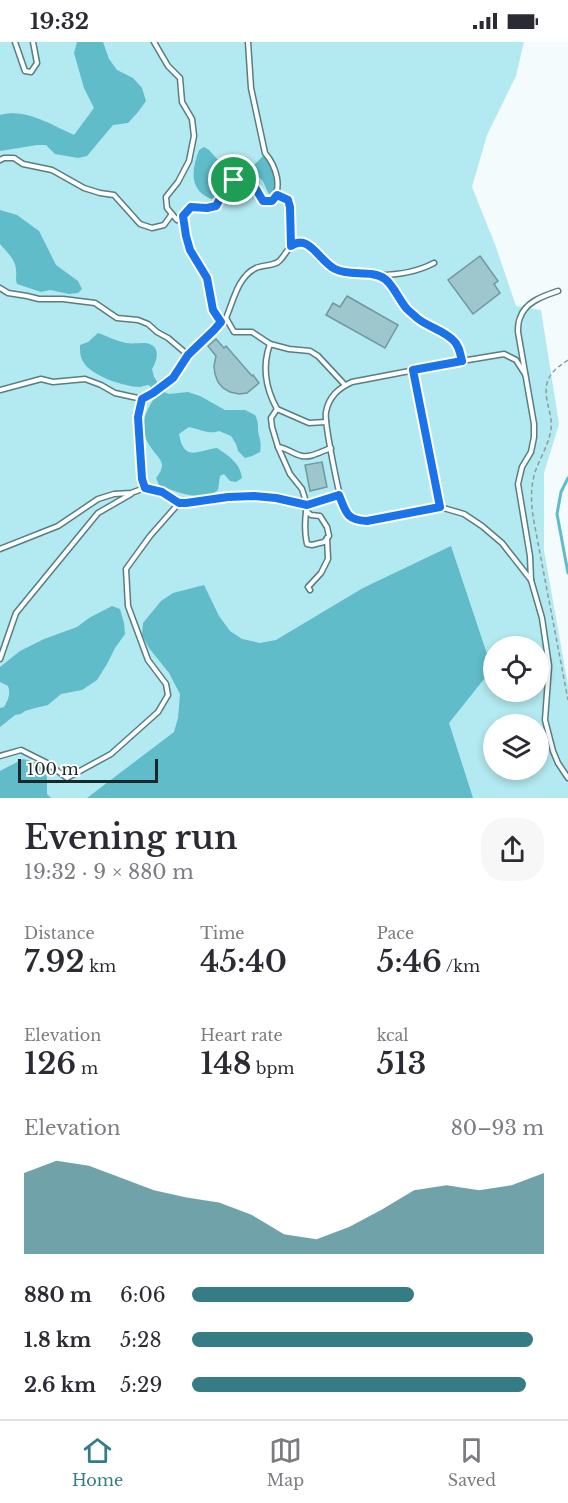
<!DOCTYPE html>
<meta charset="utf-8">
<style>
:root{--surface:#fff;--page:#f7f7f7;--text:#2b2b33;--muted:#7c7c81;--line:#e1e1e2;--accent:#357c85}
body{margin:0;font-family:"Libre Baskerville",serif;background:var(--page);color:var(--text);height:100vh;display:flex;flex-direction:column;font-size:22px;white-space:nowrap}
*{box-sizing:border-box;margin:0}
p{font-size:20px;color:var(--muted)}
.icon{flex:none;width:33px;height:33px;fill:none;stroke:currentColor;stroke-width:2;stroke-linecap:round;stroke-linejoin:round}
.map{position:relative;height:756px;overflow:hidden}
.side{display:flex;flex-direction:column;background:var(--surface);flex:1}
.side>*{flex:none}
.buttons{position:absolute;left:483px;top:594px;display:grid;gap:12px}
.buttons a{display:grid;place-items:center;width:66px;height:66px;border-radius:50%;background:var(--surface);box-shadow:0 3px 9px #0003;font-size:30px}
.scale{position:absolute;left:18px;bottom:15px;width:140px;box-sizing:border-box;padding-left:6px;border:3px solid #18292b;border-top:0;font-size:16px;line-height:21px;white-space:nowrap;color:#18292b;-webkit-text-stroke:4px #fff;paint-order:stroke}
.pin{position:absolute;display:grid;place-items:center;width:51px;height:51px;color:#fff;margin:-26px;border:3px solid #fff;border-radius:50%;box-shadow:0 2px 6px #0007}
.round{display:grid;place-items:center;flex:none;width:63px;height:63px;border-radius:24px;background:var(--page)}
.headline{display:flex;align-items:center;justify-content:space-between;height:102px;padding:0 24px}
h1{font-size:33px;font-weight:600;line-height:45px}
.figures{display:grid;grid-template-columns:repeat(3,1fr);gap:9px;height:102px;padding:6px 24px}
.figures div{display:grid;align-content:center}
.figures b{font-size:30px;font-weight:600}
.figures small{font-size:16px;font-weight:400}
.figures p{font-size:16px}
.chart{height:168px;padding:12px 24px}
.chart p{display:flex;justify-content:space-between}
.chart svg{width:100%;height:108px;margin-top:6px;fill:var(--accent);opacity:.7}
ul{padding:0 24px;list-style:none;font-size:20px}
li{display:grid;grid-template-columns:96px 72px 1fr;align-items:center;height:45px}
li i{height:15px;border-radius:8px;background:var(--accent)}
.status{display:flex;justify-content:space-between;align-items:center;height:42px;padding:0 30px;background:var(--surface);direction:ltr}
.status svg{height:16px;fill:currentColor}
.tabs{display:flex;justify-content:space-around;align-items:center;height:84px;border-top:2px solid var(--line);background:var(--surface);font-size:16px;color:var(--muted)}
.tabs a{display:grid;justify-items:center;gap:3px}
.tabs .selected{color:var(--accent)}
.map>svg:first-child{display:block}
</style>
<div class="status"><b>19:32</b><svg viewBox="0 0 49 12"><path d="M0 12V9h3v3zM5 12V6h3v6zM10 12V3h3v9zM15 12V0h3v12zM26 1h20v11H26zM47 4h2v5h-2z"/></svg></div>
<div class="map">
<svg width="568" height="756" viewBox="0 0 568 756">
<rect width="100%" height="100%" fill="#f3fbfc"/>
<path fill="#b3e9f0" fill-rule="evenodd" d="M 0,0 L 524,0 L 516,34 L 487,93 L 472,145 L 496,205 L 516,264 L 541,268 L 559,382 L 544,431 L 544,509 L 568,643 L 568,756 L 0,756 ZM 494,604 L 538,604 L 538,650 L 494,650 ZM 494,682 L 538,682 L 538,728 L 494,728 Z"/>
<g fill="#5fbcc8">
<path d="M 77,0 L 103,0 L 109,17 L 117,28 L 133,36 L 142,46 L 146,59 L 138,70 L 128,81 L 113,83 L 87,114 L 78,116 L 55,112 L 46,103 L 37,103 L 0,109 L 0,73 C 26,66 51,83 74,93 L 94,66 L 84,46 L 74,11 Z"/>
<path d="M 204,105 L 209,108 L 217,117 L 227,120 L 244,119 L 254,123 L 263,114 L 270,114 L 277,127 L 275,149 L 273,151 L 269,152 C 266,148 265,142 262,138 C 253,129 239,130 227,133 C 223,143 223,154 211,157 C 188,147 192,127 199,108 Z"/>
<path d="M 0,168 L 17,173 L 39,189 L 56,223 L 78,239 L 82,247 L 78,251 L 69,252 L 50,248 L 41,250 L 17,242 C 15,236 17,233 16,228 C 16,218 6,209 0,202 Z"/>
<path d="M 98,291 C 107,294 116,299 126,301 C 132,302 139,301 145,301 C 161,303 158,317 152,327 L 154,335 L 164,350 L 169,352 L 188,350 L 200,354 L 225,368 L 245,368 L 255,373 C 258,379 258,382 258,388 C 259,397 262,399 260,410 L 252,414 L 245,416 L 238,409 L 236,402 L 231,394 L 219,389 C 210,393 199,387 189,385 L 179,392 C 184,421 198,408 217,406 C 229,414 240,421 242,436 L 236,440 L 230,439 L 224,432 L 220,434 L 218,448 C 203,461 176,450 159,443 L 156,436 C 159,432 162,428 162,423 C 161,416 155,412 152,407 C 146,400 142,388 144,380 C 145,370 151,362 156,353 L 149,343 C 146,343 143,344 140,345 C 125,345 92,334 84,321 C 80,315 80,310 80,303 L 88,300 Z"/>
<polygon points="451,504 492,627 449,681 473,756 87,756 174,690 178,676 180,652 169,631 149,606 142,593 143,581 161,559 173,551 204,543 219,574 230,589 242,597 260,601 276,598 363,546"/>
<path d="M 112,564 L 120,567 L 124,581 L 125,592 L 115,606 L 107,622 L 97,638 L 82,648 L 61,652 L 48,663 L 35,666 L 25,669 L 21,672 L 15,673 L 0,685 L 0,666 L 4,665 C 8,658 11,652 8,644 L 0,640 L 0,625 L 20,609 L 44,597 L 77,585 L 89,576 Z"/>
<polygon points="23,717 38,721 47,735 47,752 51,756 0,756 0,729"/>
</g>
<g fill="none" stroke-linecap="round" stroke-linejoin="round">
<polyline stroke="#5fbcc8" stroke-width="3" points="568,436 561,450 557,472 568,531"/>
</g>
<g fill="#9dc7cc" stroke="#70989e" stroke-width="1.5">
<polygon points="480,214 498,239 494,242 500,251 473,272 448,238"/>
<polygon points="347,254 398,283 385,306 326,273 333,261 340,265"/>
<polygon points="216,297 224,306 226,304 252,334 253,333 259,341 247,351 239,352 230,350 223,346 218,340 215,332 214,324 216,314 208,304"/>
<polygon points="322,420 327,445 310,449 305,423"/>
</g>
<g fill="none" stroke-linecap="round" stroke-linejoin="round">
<defs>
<g id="lane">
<polyline points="15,0 25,29 31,30 37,21 33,0"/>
<path d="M 154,0 L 168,24 L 180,36 L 182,60 L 192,77 L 194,94 L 189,119 L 178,140 L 166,155 L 167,166 L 177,178 L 183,174 L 191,165 L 207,166 L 216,164 L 227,144 L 234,138 L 245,138 L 256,147 L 263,159 L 272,159 C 283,145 276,124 265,111 L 251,46 L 248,0"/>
<polyline points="0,118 4,116 14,116 23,122 52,128 84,146 100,151 114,153 140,182 152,186 164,183 172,172"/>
<polyline points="277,153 288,157 290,165 291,204"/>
<polyline points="183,174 186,194 190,208 207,236 213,268 221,280 222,279"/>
<path d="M 379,233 C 398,233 417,230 434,221"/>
<polyline points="0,246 8,251 27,254 39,257 63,257 95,261 117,276 138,278 148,282 157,290 168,296 188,313 214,288 221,280"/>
<path d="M 558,249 C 543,254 525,260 520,276 C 518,280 518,286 518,290 L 534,382 L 534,395 L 531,410 L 522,425 L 518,442 L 530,514 L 531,538 L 542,576 L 549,624 L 545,678 L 553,709 L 558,721 L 568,736"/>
<path d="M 270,302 C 262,324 266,347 277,367 L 309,381 L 326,380"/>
<polyline points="413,328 440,465"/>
<path d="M 525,332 L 516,318 L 504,312 L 462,319 L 352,340 C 339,346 329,354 326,370 C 324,379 340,463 346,471 C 351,478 359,478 367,479 L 440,465 L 464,472 L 482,484 L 502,501 L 531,538"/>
<path d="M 345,343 L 318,314 L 310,309 L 289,307 L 270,302 L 252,290 L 234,290 L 226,276 C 233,260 238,234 256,226 C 263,223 272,224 278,220 C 285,215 288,203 297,200 C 309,196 325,224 337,228 C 351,235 368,229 382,236 C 394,242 399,258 408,268 C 421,282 441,285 453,298 C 459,303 460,312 462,319"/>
<polyline points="0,348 41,337 53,340 85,337 101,343 115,351 142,357 138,375 142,437 145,446 131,451 114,452 98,457 58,484 0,507"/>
<path d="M 142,357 C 165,344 174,336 188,313"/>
<path d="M 277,367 L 271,376 L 272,385 L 278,405 C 287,406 293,412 302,414 C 311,416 322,409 331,406"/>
<polyline points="278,405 290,432 302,447 307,463 339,453"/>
<path d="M 179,461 L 186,461 L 228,455 L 254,454 L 276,456 L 307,463 C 305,475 304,489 307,502 L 312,503 L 324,500 L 329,494 L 327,485 L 320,474 L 311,473 L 306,469"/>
<polyline points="310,548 308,545 321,531 328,517 327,496"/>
<polyline points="0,617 16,571 98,471 131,452"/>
<polyline points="0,714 21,708 47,721 67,736 111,712 158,670 168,653 166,642 148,618 128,564 126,527 150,494 179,461 162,450 145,446"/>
</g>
</defs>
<use href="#lane" stroke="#567e83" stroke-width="7"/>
<path stroke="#8e9b9c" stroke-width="1.5" stroke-dasharray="4.5 3" stroke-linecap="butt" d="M 568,318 C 559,324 550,330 547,341 C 543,357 553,371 551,387 C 549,402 540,416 535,430 C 530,447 531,463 534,480 L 568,658"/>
<use href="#lane" stroke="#fff" stroke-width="4"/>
</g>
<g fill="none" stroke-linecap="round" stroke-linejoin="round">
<defs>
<path id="route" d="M 234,138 L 245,138 L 256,147 L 263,159 L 272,159 L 277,153 L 288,158 L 290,165 L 291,204 C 309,191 319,219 335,227 C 350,235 371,227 385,237 C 394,244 399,258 407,267 C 410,270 414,273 417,276 C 428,285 443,288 453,298 C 459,303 460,311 462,319 L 413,328 L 440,465 L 367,479 C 346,478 346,470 339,453 L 307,463 L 276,456 L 254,454 L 228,455 L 186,461 L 179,461 L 162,450 L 145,446 L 142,437 L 138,375 L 142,357 L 153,351 L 173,336 L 188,313 L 214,288 L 221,280 L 213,268 L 207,236 L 190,208 L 186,194 L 183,174 L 191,165 L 207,166 L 216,164 L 227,144 Z"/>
</defs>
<use href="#route" stroke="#fff" stroke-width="12"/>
<use href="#route" stroke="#1a73e8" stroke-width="8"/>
</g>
</svg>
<div class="buttons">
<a><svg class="icon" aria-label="locate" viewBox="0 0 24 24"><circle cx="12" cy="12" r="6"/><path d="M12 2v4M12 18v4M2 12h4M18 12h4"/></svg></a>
<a><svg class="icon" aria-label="layers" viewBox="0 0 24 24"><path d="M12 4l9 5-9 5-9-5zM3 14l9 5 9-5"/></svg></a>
</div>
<div class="scale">100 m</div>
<div class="pin" style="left:234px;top:138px;background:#1e9e55"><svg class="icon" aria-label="arrive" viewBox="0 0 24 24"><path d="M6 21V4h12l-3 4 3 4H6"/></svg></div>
</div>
<section class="side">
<div class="headline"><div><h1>Evening run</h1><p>19:32 · 9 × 880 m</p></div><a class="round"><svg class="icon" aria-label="share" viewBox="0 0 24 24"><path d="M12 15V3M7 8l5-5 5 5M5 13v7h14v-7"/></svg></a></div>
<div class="figures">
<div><p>Distance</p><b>7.92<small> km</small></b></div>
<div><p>Time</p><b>45:40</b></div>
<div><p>Pace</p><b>5:46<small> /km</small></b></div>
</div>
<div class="figures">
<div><p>Elevation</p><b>126<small> m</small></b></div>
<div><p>Heart rate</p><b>148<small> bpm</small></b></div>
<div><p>kcal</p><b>513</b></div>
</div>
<div class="chart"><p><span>Elevation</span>80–93 m</p>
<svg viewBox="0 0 160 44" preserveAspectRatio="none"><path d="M0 44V11L10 6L20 8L30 13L40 18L50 21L60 23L70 28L80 36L90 38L100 33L110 26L120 18L130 16L140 18L150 16L160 11V44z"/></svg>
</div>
<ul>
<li><b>880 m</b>6:06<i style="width:63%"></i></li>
<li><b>1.8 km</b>5:28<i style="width:97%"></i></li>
<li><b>2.6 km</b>5:29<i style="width:95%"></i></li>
</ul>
</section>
<nav class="tabs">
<a class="selected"><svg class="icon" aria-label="home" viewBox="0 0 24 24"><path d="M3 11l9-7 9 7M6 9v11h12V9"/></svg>Home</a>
<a><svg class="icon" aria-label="map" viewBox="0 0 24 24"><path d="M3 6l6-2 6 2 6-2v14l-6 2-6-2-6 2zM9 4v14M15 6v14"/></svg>Map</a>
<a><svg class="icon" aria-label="saved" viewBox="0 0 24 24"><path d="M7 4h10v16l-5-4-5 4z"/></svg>Saved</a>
</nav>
